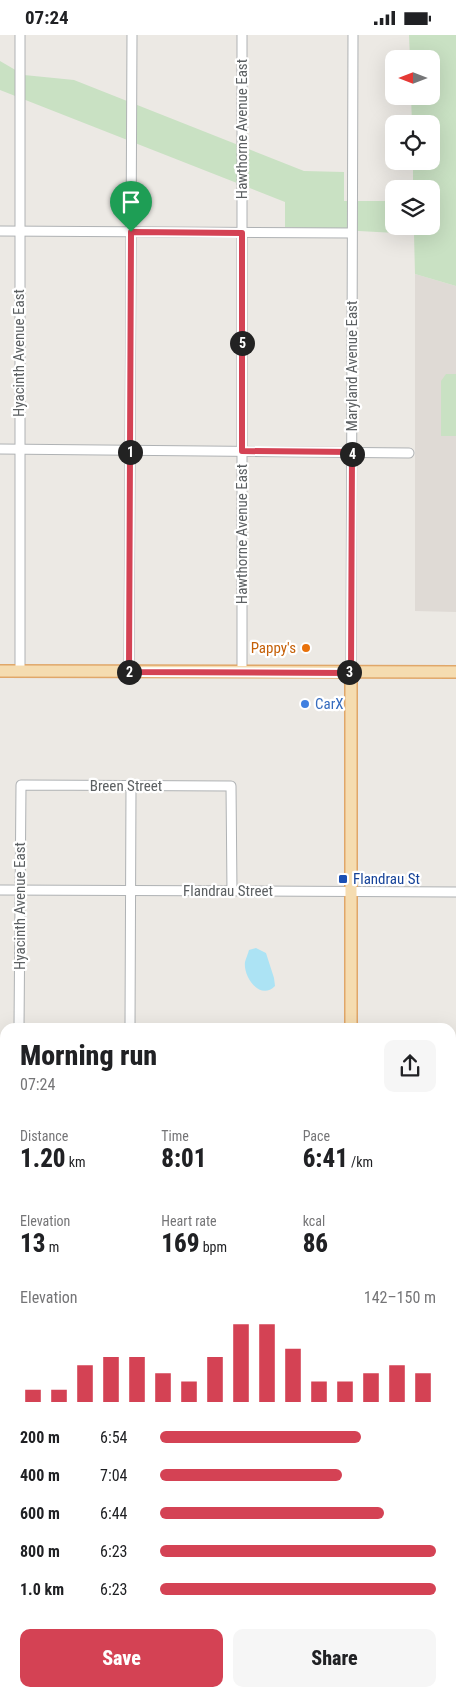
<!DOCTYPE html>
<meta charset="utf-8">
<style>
:root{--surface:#fff;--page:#f6f6f6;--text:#202124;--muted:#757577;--accent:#d44254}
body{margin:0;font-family:"Roboto Condensed",sans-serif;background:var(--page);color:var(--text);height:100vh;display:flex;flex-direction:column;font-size:19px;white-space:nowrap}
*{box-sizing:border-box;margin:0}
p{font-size:16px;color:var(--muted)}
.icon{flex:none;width:28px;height:28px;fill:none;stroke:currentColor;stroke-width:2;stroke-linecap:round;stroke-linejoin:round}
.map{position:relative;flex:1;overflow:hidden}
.panel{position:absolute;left:0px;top:988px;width:456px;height:674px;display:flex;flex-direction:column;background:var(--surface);border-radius:15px 15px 0 0;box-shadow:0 5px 20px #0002}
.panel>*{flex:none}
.needle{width:32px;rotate:270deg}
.controls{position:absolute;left:385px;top:15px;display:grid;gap:10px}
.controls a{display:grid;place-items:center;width:55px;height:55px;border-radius:10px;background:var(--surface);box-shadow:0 5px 20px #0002;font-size:25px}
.pin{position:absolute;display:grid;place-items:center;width:42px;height:42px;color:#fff;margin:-51px -21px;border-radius:50% 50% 50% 0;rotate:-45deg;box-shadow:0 0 5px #0007}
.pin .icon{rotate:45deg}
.km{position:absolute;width:25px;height:25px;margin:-12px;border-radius:50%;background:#222;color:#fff;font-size:14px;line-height:25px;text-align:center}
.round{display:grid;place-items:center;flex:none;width:52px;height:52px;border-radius:10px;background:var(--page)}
.summary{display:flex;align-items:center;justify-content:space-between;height:85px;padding:0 20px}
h1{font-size:28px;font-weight:800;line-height:38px}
.metrics{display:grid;grid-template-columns:repeat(3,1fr);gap:8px;height:85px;padding:5px 20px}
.metrics div{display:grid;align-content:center}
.metrics b{font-size:25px;font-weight:800}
.metrics small{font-size:14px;font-weight:400}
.metrics p{font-size:14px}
.chart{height:140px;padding:10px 20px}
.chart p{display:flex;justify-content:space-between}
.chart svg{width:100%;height:90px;margin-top:5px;stroke:var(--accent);stroke-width:6}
.primary-button{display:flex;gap:10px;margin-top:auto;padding:10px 20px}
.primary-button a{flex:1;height:58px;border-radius:10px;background:var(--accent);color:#fff;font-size:20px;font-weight:800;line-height:58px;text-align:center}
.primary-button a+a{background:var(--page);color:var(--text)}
ul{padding:0 20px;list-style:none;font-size:16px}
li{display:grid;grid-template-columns:80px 60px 1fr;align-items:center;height:38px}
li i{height:12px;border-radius:6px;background:var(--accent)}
.status{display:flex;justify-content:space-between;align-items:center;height:35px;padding:0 25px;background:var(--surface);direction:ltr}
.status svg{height:14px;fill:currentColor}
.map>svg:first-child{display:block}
</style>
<div class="status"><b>07:24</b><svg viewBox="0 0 49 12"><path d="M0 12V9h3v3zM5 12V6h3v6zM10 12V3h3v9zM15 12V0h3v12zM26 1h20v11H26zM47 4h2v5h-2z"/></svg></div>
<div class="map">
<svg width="456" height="1661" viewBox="0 0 456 1661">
<rect width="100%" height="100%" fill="#ece9e4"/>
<polygon fill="#dfdad5" points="415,239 456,251 456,577 415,576"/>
<g fill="#c9e1c3">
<polygon points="409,0 456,0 456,251 415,239 414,199 285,192 285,167 0,55 0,26 24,40 74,45 304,136 344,137 344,166 394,166 394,191 431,191 431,154 413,154 413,126 431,126 431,89 412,89 411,61 431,61 431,24 410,24"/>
<polygon points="446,339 456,339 456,401 441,401 441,346"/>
<rect x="133" y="1656" width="202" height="5"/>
</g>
<g fill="#ace3f4">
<path d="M 256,913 L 266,918 L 274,943 L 275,951 C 260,966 243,942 245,927 C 246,923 248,919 249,915 Z"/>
<rect x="0" y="1201" width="5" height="57"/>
</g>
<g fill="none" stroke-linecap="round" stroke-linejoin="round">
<defs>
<g id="minor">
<polyline points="242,0 242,637"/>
<polyline points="0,196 351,198"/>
<polyline points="0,414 409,418"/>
<polyline points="20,636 20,0"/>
<polyline points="129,637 132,0"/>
<polyline points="351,637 353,0"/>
<polyline points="0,855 456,857"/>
<polyline points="19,992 21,750 231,751 232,856"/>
<polyline points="130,992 131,751"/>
<polyline points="0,1076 5,1077"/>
<polyline points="451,1078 456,1078"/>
<polyline points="451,1187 456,1187"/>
<polyline points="451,1409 456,1409"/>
<polyline points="0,1518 5,1518"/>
<polyline points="451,1518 456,1518"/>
<polyline points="454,1645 456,1652"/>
</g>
<g id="major">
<polyline points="0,636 456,637"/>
<polyline points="351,992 351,637"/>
<polyline points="350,1661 350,1656"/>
</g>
</defs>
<use href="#minor" stroke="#afb2b4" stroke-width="11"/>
<use href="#major" stroke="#e0a769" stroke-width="14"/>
<use href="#minor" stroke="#fff" stroke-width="9"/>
<use href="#major" stroke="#f5dcb0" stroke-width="11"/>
</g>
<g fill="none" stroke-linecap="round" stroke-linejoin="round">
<defs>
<polygon id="route" points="131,197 242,198 242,416 352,417 351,638 129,637"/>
</defs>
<use href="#route" stroke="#fff" stroke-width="10"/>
<use href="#route" stroke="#d44254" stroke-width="6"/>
</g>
<circle fill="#e8710a" stroke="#fff" stroke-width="2" cx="306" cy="613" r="5"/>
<circle fill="#3f7fe0" stroke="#fff" stroke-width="2" cx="305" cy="669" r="5"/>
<rect fill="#1a4fb4" stroke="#fff" stroke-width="2" x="338" y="839" width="10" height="10" rx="2.5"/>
<g text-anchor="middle" stroke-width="4.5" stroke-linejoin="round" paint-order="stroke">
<g font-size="15" fill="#5c6062" stroke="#fff">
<text transform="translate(242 94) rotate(-90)" y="5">Hawthorne Avenue East</text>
<text transform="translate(19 318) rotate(-90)" y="5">Hyacinth Avenue East</text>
<text transform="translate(352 331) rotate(-90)" y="5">Maryland Avenue East</text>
<text transform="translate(242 499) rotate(-90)" y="5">Hawthorne Avenue East</text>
<text x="126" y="756">Breen Street</text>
<text x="228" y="861">Flandrau Street</text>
<text transform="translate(20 871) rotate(-90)" y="5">Hyacinth Avenue East</text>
</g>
<g font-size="15" fill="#c56008" stroke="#fff" text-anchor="end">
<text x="296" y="618">Pappy's</text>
</g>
<g font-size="15" fill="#366cbe" stroke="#fff" text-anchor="start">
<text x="315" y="674">CarX</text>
</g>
<g font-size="15" fill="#164399" stroke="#fff" text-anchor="start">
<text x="353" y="849">Flandrau St</text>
</g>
</g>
</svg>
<div class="controls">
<a><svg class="needle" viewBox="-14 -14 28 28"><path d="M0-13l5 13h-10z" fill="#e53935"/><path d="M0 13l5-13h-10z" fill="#757577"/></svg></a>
<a><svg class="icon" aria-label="locate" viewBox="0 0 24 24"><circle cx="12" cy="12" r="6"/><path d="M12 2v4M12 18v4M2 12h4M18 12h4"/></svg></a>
<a><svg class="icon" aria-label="layers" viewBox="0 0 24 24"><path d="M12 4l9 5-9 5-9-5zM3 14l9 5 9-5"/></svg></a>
</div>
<div class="pin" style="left:131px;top:197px;background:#1e9e55"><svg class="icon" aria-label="arrive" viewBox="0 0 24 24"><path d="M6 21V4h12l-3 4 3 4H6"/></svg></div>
<b class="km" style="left:130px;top:417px">1</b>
<b class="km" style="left:129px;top:637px">2</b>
<b class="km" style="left:349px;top:637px">3</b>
<b class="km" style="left:352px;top:419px">4</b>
<b class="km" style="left:242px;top:308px">5</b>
<section class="panel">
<div class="summary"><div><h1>Morning run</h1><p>07:24</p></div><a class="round"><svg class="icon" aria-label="share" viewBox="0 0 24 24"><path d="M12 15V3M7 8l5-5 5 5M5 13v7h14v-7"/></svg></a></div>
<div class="metrics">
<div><p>Distance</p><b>1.20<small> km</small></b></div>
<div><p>Time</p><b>8:01</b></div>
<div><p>Pace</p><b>6:41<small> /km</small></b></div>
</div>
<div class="metrics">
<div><p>Elevation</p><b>13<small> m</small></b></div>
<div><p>Heart rate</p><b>169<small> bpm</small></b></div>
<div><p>kcal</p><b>86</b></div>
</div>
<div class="chart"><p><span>Elevation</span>142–150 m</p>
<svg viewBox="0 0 160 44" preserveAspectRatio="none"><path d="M5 44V38M15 44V38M25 44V26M35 44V22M45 44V22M55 44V30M65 44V34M75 44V22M85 44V6M95 44V6M105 44V18M115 44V34M125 44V34M135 44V30M145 44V26M155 44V30"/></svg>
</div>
<ul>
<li><b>200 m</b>6:54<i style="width:73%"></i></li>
<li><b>400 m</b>7:04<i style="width:66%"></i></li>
<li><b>600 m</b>6:44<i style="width:81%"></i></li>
<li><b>800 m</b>6:23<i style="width:100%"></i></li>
<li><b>1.0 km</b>6:23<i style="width:100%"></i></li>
</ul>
<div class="primary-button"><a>Save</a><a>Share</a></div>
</section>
</div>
